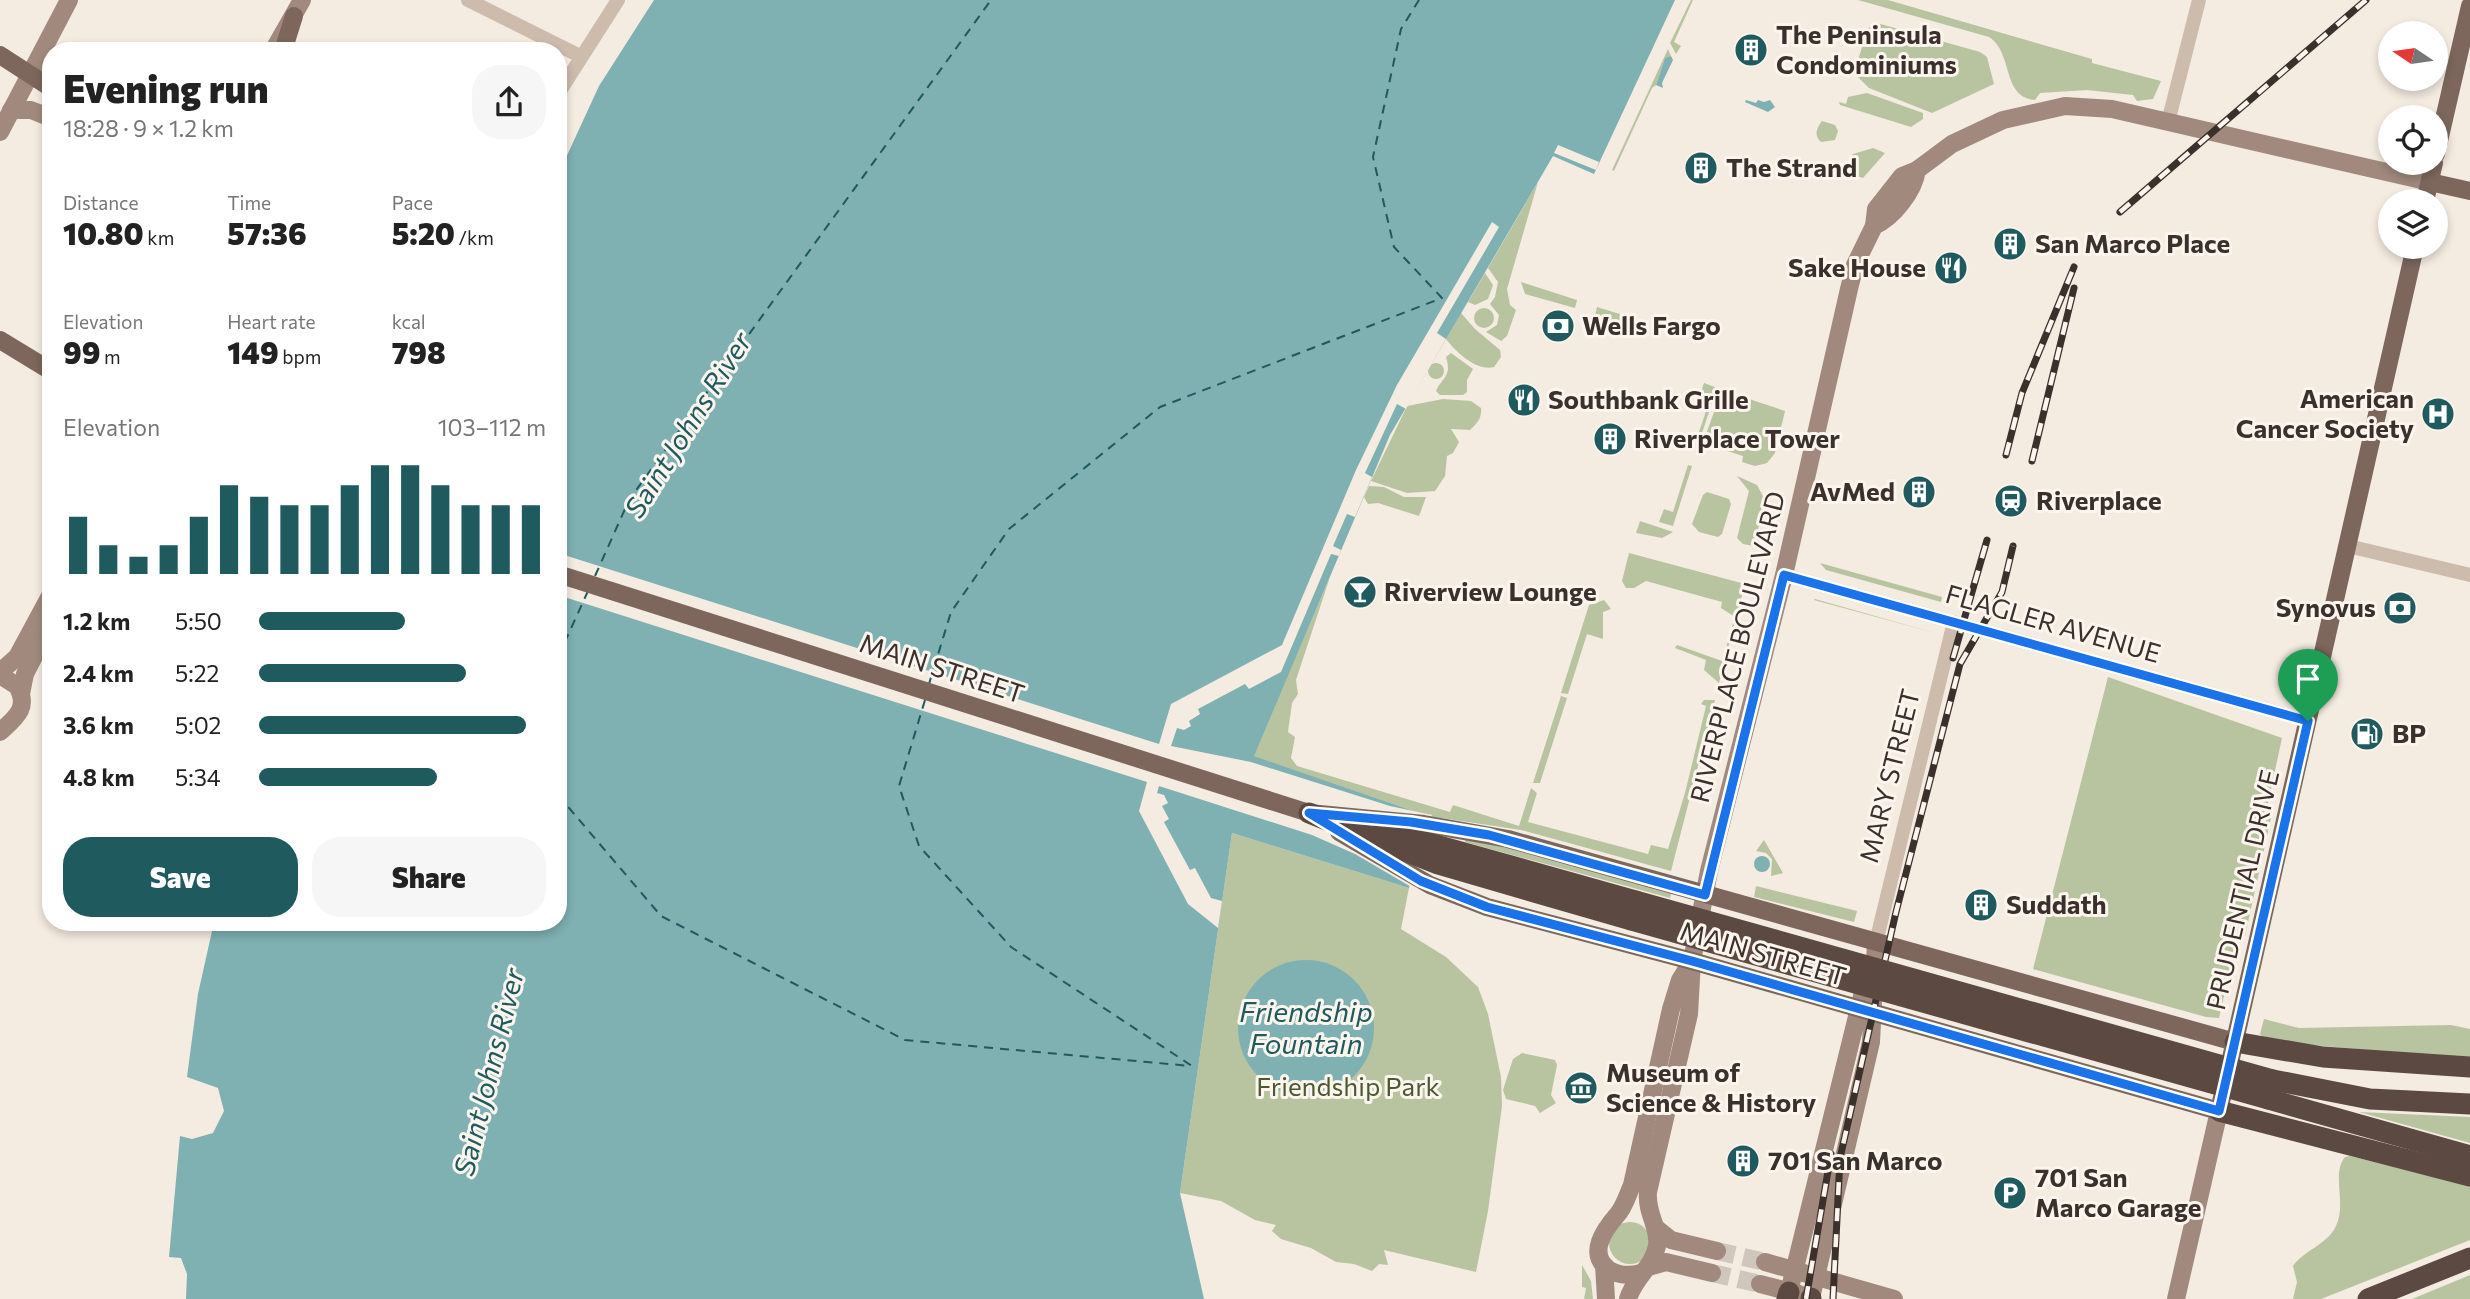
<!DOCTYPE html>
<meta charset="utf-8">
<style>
:root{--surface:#fff;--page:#f6f6f6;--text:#222;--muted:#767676;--accent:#1f5a5e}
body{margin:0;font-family:Commissioner,sans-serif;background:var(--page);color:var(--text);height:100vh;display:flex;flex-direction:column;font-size:26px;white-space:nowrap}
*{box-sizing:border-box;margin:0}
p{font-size:23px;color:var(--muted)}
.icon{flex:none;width:38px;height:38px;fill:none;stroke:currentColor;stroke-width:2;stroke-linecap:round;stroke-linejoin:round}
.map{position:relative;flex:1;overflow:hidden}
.drawer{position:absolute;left:42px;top:42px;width:525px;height:889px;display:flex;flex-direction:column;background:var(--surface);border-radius:28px;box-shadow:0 4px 10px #0003}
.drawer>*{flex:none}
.needle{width:46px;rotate:283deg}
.buttons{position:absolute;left:2378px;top:21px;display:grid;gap:14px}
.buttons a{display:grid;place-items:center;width:70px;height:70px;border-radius:50%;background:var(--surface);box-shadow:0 4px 10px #0003;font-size:35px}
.pin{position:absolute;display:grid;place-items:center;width:60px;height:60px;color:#fff;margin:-72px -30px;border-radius:50% 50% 50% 0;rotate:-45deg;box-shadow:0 0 7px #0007}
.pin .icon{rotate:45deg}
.round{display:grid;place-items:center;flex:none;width:74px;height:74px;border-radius:28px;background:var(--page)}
.headline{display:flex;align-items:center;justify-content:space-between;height:119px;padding:0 21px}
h1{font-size:38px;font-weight:800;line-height:52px}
.metrics{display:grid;grid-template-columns:repeat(3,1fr);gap:10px;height:119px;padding:7px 21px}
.metrics div{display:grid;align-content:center}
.metrics b{font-size:30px;font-weight:800}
.metrics small{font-size:19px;font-weight:400}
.metrics p{font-size:19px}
.chart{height:196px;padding:14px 21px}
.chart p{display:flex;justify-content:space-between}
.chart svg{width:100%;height:126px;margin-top:7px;stroke:var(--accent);stroke-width:6}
.action{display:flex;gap:14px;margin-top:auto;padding:14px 21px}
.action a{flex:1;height:80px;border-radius:28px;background:var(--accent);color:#fff;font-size:28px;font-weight:800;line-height:80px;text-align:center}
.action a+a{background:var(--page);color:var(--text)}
ul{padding:0 21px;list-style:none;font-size:23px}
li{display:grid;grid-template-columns:112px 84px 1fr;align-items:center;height:52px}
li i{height:18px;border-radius:9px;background:var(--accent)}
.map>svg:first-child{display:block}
</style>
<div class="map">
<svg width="2470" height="1299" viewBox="0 0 2470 1299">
<rect width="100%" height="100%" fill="#f4ebe1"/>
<g fill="#b8c4a0">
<polygon points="1691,0 1693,0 1674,42 1681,46 1676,54 1670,43"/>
<path d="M 1858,0 L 1888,0 L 2092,59 L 2092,63 L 2161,81 L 2153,99 L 2137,101 L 2133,95 L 2087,90 L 2040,93 L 2035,100 C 2001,97 2014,53 1989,37 Z"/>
<polygon points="1877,23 1980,52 1987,57 1994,84 1932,113 1869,88 1854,73 1868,28"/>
<polygon points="1668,49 1671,56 1665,58 1656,85 1652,88 1614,171 1612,170"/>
<polygon points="1867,93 1923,113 1923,119 1911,127 1840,105 1839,102 1846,104 1848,97"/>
<path d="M 1822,121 L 1835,125 L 1838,131 L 1835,140 L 1821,142 C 1814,136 1816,128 1822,121 Z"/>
<polygon points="1873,148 1885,153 1863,178 1843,172 1853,154"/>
<polygon points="1538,182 1507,289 1510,305 1516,310 1507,336 1501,341 1486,332 1497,325 1499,315 1490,304 1495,297 1498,282 1488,268"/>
<polygon points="1485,273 1493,285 1488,299 1475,305 1468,302"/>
<polygon points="1521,282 1577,300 1575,308 1525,294"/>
<polygon points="1597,307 1623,315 1620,324 1595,316"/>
<circle cx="1484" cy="318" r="10"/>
<path d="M 1461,313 L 1475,329 L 1500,350 L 1501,357 L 1494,367 C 1477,372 1456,352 1446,339 Z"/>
<path d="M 1451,353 L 1473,369 L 1467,380 L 1467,392 L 1463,395 L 1440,395 L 1436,391 C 1443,376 1452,377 1446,357 Z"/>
<circle cx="1436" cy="371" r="8"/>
<polygon points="1704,383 1717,388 1699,442 1696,441 1706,411 1696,407"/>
<polygon points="1722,390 1785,411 1775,453 1767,463 1755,466 1742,462 1743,456 1709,445 1705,437"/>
<path d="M 1443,399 L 1471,401 L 1481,408 C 1482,419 1477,423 1470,430 L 1451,429 L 1459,442 L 1453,453 L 1447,456 L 1445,476 L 1435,491 L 1407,493 L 1371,481 L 1407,406 Z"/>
<polygon points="1688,465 1692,466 1673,526 1659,522 1664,509 1673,512"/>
<polygon points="1737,476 1757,485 1765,500 1754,546 1743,544 1737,538 1749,491"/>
<polygon points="1369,486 1384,487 1404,497 1426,497 1419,516 1378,503 1368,504 1364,497"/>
<polygon points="1707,492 1729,499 1731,504 1722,534 1718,537 1699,532 1692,524 1703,495"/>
<polygon points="1640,521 1673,532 1662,538 1636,533"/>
<polygon points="1629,553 1745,584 1719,683 1704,670 1706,660 1675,648 1677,645 1722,661 1735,617 1721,608 1722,602 1646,581 1634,588 1626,588 1622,581"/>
<polygon points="1820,563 1942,597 1941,602 1826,570"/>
<polygon points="1330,577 1296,680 1298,694 1292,703 1288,732 1295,737 1291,758 1297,766 1450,812 1453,805 1519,826 1531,788 1537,793 1528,822 1648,854 1651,845 1668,849 1685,793 1706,706 1701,704 1704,700 1715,700 1671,871 1521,830 1428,816 1253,756"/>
<polygon points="1815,599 1935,633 1814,600"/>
<polygon points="1604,600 1611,609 1603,612 1603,639 1587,634 1568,694 1561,693 1589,605"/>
<polygon points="2108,677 2282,738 2266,812 2271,818 2245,936 2237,939 2219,1018 2206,1017 2033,969"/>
<polygon points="1561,696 1567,698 1540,783 1533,783"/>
<polygon points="1232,833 1409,888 1401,929 1446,957 1478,987 1488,1014 1501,1077 1502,1106 1488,1211 1476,1272 1384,1250 1388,1265 1379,1264 1372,1271 1354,1264 1336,1262 1311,1248 1281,1239 1272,1231 1276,1225 1255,1220 1221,1201 1180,1193"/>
<polygon points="1466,836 1672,891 1670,898 1465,842"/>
<polygon points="1764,840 1783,873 1771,876 1772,859 1766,853 1756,851"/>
<polygon points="1756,886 1857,911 1854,922 1754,897"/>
<polygon points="2264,1019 2299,1028 2451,1025 2470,1029 2470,1059 2290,1043 2262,1036 2260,1034"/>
<polygon points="1522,1053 1555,1060 1557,1065 1551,1095 1556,1103 1540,1113 1535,1106 1506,1099 1503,1090 1513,1059"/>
<polygon points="2359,1112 2470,1117 2470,1143"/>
<path d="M 2350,1156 L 2470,1186 L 2470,1240 L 2321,1299 L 2293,1299 L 2297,1282 L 2293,1266 C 2304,1250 2327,1245 2336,1226 C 2347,1203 2331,1174 2345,1157 Z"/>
<circle cx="1630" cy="1243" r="21"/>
<polygon points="1582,1265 1591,1281 1593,1299 1584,1299 1586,1288 1582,1287"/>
<polygon points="2470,1275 2470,1299 2412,1299"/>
</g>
<g fill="#7fb0b2">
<polygon points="654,0 1675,0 1594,174 1553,156 1390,435 1254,756 1428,816 1409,888 1232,833 1180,1193 1204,1299 186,1299 187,1274 181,1258 169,1257 180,1136 192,1139 213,1133 224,1111 218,1088 187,1077 198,994 214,922 558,922 558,175 599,86"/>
<polygon points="1671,56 1673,60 1662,83 1663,88 1656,85 1665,58"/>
<polygon points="1746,100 1756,103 1758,100 1764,102 1770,100 1775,107 1768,112 1745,102"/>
<circle cx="1762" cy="864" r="8"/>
<circle cx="1306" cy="1028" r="68"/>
</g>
<g fill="#f4ebe1">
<polygon points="1558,145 1599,162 1596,170 1554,153"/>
<polygon points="1492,222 1499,227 1437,333 1446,339 1406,409 1397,404 1365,473 1372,477 1355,517 1347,514 1333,546 1341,550 1339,556 1331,554 1281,672 1249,689 1245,684 1198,709 1200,714 1189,721 1191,726 1184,730 1177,728 1171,746 1251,762 1390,806 1432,815 1413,888 1355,854 1312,835 1159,786 1157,793 1164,795 1168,803 1162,806 1169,819 1164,822 1190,870 1195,868 1211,898 1222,901 1218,928 1188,904 1139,811 1147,782 558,595 558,553 1159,744 1171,704 1282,645 1356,470 1397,385"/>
</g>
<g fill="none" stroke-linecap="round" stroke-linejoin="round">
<g stroke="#1f5a5e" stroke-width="2" stroke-dasharray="9 7" stroke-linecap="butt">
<polyline points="595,576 629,500 991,0"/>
<polyline points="558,657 588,591"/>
<polyline points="929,684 951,612 1009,529 1160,407 1442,298 1394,247 1373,157 1401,29 1419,0"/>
<polyline points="925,700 899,786 919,846 1011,947 1192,1066"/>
<polyline points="558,795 661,916 905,1040 1191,1066"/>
</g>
<g stroke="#cfc6bd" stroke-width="18" stroke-dasharray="18 9" stroke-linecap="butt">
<polyline points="1717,1251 1765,1262"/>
<polyline points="1712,1273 1760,1284"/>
</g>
<g stroke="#cdbbac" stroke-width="14">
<polyline points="468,0 580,56"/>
<polyline points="558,94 618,0"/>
<polyline points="2168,122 2199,0"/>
<polyline points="2348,546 2470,575"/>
<polyline points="1784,575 2308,721"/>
<polyline points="1876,942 1954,622"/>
</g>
<g stroke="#a18a7d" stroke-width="18">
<polyline points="273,51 302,0"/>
<polyline points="11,110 31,110 51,118"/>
<polyline points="0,132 69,0"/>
<path d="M 1874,226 C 1893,218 1914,191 1917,170"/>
<polyline points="0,672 17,657 51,594"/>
<path d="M 0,675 L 17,686 C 30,708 15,718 0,732"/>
<polyline points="21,694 25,674 51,623"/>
<polyline points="1656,1228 1671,1240 1717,1251"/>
<polyline points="1765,1262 1894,1299"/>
<polyline points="1604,1265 1606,1299"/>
<polyline points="1648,1267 1666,1262 1712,1273"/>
<path d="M 1641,1273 C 1629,1276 1618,1276 1608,1269 C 1587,1253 1605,1229 1617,1215 C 1624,1208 1628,1194 1632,1185 L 1671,1009 L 1680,980 L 1692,961"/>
<polyline points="1760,1284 1799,1294"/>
<polyline points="1789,1292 1868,972"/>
<polyline points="1811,1298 1871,1042 1876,942"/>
<path d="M 1628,1299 C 1634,1278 1653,1267 1657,1246 C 1660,1228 1646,1214 1648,1192 L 1689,1014 L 1692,961 L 1709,871 L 1784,575 L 1849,289 L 1855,265 L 1874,226 L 1876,209 L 1902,176 L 1917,170 L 1952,144 L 2003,120 L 2065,106 L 2112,109 L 2430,182"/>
<polyline points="2176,1299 2219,1111"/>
</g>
<g stroke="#7d675c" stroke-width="18">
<polyline points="283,51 294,16"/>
<polyline points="0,55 51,88"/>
<polyline points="2436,154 2470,6"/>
<polyline points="2430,182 2470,191"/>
<polyline points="2425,201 2434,163"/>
<polyline points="0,340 51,371"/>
<polyline points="558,574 1309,813 1424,824 1508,839 2235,1042"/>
<polyline points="1339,832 1430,885 1487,907 1692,961 2219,1111 2415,247"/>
</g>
<g stroke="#5c4a42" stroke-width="21">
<polyline points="1309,813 1438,864 1631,920"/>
<polyline points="1382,830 1636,901"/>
<polyline points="2235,1042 2323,1057 2470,1067"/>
<polyline points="2273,1080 2370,1099 2470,1104"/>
<polyline points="2268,1099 2470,1156"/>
<polyline points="2219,1111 2470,1176"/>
<polyline points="1787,1299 1789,1292"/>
<polyline points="1811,1299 1811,1298"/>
<polyline points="2368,1299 2470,1258"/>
</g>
<defs>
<g id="rail">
<polyline points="2120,212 2366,0"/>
<polyline points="2006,455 2022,393 2074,267"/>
<polyline points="2032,461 2074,288"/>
<polyline points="1953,658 1987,540"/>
<polyline points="1806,1299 1831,1154"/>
<polyline points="1833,1299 1840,1158 1896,912 1960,664 2002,592 2013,546"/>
</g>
</defs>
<use href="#rail" stroke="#3b302b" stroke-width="7"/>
<use href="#rail" stroke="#fbf5ee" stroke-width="4.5" stroke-dasharray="13" stroke-linecap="butt"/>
<g stroke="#5c4a42" stroke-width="21">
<polyline points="1636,901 2273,1080"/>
<polyline points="1631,920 2268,1099"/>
</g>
</g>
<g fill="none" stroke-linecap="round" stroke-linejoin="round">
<defs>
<polygon id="route" points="1784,575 2308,721 2219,1111 1692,961 1487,907 1421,881 1309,813 1411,822 1489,835 1705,895"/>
</defs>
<use href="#route" stroke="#fff" stroke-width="14"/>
<use href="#route" stroke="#1a73e8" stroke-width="9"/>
</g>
<defs>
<symbol id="building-disc" viewBox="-11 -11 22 22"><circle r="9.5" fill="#1f5a5e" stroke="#fbf5ee"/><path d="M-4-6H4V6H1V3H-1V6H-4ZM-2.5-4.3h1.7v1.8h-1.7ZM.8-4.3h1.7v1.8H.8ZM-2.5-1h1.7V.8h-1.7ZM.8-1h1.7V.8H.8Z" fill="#fff"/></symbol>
<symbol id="restaurant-disc" viewBox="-11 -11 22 22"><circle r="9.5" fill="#1f5a5e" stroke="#fbf5ee"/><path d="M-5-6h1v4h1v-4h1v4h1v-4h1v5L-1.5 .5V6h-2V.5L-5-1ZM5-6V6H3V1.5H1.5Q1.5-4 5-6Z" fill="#fff"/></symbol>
<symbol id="bank-disc" viewBox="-11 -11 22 22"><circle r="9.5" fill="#1f5a5e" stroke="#fbf5ee"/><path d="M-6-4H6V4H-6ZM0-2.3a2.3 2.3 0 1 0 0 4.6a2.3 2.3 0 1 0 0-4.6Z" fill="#fff"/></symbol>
<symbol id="hospital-disc" viewBox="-11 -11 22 22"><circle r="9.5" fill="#1f5a5e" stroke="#fbf5ee"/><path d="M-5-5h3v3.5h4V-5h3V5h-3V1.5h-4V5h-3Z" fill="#fff"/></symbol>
<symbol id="station-disc" viewBox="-11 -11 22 22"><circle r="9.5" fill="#1f5a5e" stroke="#fbf5ee"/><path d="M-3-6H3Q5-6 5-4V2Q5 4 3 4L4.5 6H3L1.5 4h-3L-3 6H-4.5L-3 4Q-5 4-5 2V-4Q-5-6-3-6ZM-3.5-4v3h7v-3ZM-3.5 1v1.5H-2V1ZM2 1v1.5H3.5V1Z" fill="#fff"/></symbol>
<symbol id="bar-disc" viewBox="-11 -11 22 22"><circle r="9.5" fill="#1f5a5e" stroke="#fbf5ee"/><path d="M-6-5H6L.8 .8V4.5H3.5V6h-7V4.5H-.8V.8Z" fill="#fff"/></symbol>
<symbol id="fuel-disc" viewBox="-11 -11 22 22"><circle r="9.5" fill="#1f5a5e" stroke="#fbf5ee"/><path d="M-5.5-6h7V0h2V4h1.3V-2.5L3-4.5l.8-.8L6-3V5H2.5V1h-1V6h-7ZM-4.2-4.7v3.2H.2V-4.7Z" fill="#fff"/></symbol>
<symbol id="museum-disc" viewBox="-11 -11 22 22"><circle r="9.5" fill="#1f5a5e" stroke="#fbf5ee"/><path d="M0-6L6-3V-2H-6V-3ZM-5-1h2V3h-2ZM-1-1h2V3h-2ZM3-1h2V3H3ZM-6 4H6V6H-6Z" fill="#fff"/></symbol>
<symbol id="parking-disc" viewBox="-11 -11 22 22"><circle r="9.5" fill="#1f5a5e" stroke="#fbf5ee"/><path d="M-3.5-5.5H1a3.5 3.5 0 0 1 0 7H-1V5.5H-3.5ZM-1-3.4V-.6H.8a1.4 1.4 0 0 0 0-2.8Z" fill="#fff"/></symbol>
</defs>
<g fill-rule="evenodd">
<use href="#building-disc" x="1732" y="31" width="38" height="38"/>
<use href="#building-disc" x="1682" y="149" width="38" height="38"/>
<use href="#building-disc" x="1991" y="225" width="38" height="38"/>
<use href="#restaurant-disc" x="1932" y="249" width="38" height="38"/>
<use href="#bank-disc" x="1539" y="307" width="38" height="38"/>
<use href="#restaurant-disc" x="1505" y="381" width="38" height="38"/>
<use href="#hospital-disc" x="2419" y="395" width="38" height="38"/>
<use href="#building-disc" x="1591" y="420" width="38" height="38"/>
<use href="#building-disc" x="1900" y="473" width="38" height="38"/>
<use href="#station-disc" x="1992" y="482" width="38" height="38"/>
<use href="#bar-disc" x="1341" y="573" width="38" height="38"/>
<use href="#bank-disc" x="2381" y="589" width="38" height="38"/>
<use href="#fuel-disc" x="2348" y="715" width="38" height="38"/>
<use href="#building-disc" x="1962" y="886" width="38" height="38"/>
<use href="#museum-disc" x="1562" y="1069" width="38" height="38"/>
<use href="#building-disc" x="1724" y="1142" width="38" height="38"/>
<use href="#parking-disc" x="1991" y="1174" width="38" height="38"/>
</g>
<g text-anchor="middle" stroke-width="6" stroke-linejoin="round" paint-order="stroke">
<g font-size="26" font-weight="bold" fill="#3b302b" stroke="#fbf5ee" text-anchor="start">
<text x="1776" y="44">The Peninsula<tspan x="1776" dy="30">Condominiums</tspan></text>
<text x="1726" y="177">The Strand</text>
<text x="2035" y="253">San Marco Place</text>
<text x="1926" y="277" text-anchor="end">Sake House</text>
<text x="1582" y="335">Wells Fargo</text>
<text x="2414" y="408" text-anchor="end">American<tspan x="2414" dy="30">Cancer Society</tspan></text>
<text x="1548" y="409">Southbank Grille</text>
<text x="1634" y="448">Riverplace Tower</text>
<text x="1895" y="501" text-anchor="end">AvMed</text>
<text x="2036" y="510">Riverplace</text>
<text x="1384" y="601">Riverview Lounge</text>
<text x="2376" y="617" text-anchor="end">Synovus</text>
<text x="2392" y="743">BP</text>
<text x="2006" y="914">Suddath</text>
<text x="1606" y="1082">Museum of<tspan x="1606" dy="30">Science &amp; History</tspan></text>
<text x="1768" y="1170">701 San Marco</text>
<text x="2035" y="1187">701 San<tspan x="2035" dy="30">Marco Garage</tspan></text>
</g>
<g font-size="26" fill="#3b302b" stroke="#fbf5ee">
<text transform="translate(2053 624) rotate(16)" y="9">FLAGLER AVENUE</text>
<text transform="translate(1738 647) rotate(-76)" y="9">RIVERPLACE BOULEVARD</text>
<text transform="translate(942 669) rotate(18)" y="9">MAIN STREET</text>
<text transform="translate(1890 776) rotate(-76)" y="9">MARY STREET</text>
<text transform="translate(2243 890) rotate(-77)" y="9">PRUDENTIAL DRIVE</text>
<text transform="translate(1763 954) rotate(16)" y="9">MAIN STREET</text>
</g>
<g font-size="26" fill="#4a5a2e" stroke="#fbf5ee">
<text x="1348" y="1096">Friendship Park</text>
</g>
<g font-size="28" font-style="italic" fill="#1f5a5e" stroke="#fbf5ee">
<text transform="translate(688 425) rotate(-58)" y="10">Saint Johns River</text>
<text x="1306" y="1022">Friendship<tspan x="1306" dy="32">Fountain</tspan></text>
<text transform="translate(489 1072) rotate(-76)" y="10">Saint Johns River</text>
</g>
</g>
</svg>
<div class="buttons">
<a><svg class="needle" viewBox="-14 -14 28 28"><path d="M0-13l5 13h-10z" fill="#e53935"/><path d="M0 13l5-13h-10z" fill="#767676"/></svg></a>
<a><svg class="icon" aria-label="locate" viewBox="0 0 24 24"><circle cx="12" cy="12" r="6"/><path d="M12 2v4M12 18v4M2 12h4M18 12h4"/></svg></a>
<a><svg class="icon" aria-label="layers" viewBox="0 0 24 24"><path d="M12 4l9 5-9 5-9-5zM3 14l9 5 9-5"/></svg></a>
</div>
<div class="pin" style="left:2308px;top:721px;background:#1e9e55"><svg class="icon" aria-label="arrive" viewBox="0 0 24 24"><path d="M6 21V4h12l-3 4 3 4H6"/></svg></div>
<section class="drawer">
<div class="headline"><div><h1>Evening run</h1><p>18:28 · 9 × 1.2 km</p></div><a class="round"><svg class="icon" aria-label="share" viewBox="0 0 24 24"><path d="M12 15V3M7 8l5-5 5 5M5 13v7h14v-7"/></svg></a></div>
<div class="metrics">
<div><p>Distance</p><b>10.80<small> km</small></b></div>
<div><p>Time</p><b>57:36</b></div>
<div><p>Pace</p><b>5:20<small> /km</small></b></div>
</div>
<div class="metrics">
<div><p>Elevation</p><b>99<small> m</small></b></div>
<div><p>Heart rate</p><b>149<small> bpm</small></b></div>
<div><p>kcal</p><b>798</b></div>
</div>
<div class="chart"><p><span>Elevation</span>103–112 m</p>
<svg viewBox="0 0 160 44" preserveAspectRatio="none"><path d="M5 44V24M15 44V34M25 44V38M35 44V34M45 44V24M55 44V13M65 44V17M75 44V20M85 44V20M95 44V13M105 44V6M115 44V6M125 44V13M135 44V20M145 44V20M155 44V20"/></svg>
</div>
<ul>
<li><b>1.2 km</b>5:50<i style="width:51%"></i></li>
<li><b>2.4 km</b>5:22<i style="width:72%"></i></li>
<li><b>3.6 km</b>5:02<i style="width:93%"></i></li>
<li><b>4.8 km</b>5:34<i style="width:62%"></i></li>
</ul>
<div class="action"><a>Save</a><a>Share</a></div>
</section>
</div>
